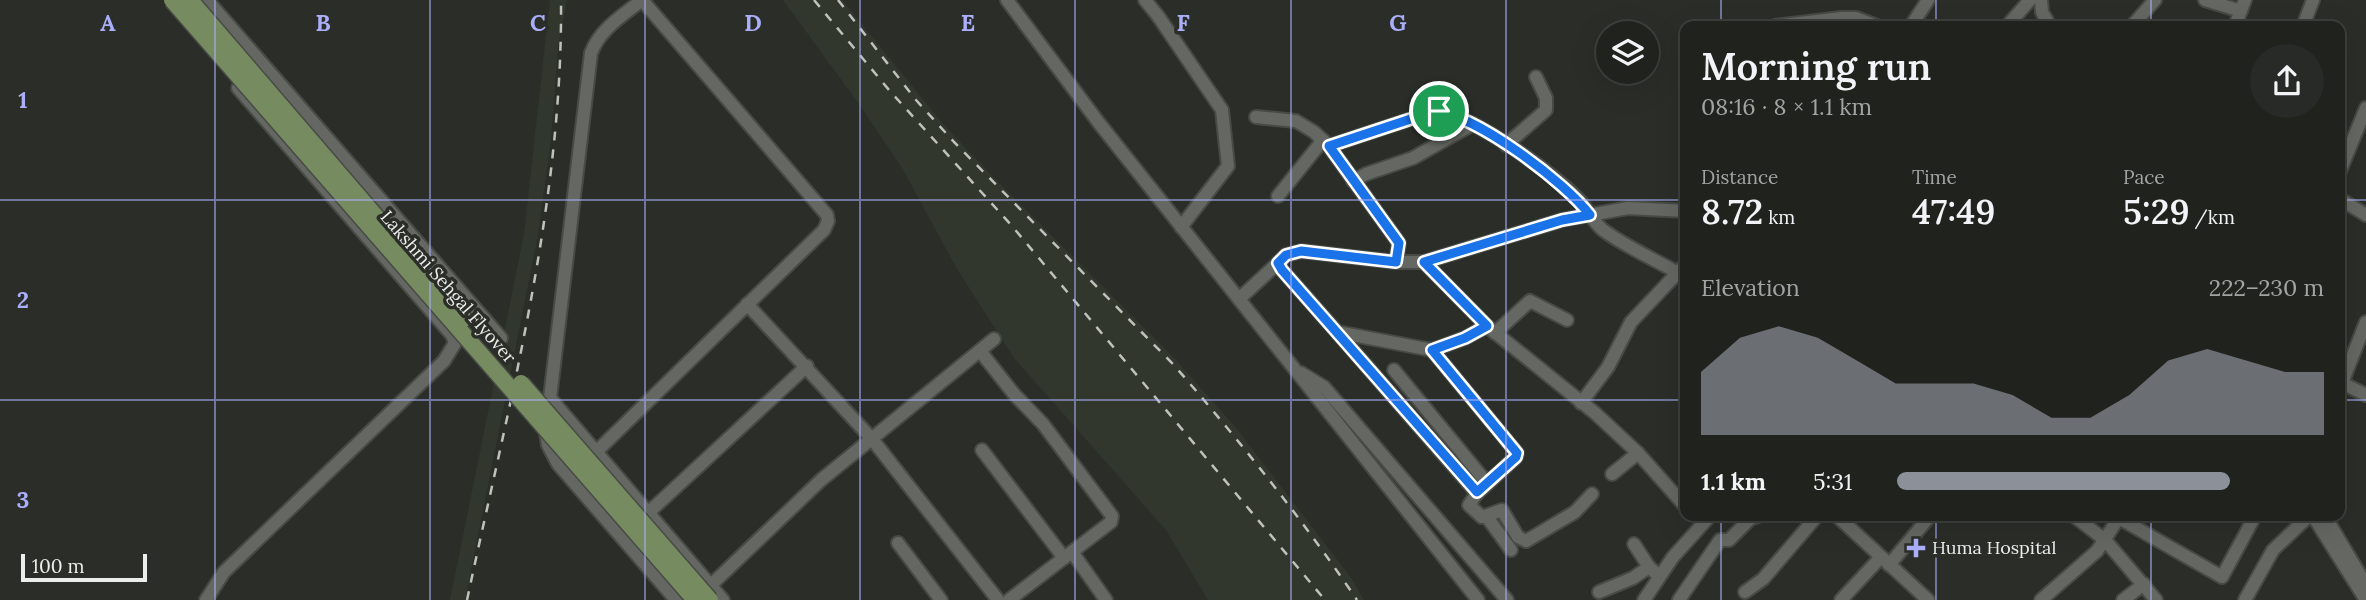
<!DOCTYPE html>
<meta charset="utf-8">
<style>
:root{--surface:#20221e;--page:#282a27;--text:#f1f3f6;--muted:#a2a4a4;--line:#3d3f3c;--accent:#8c9099}
body{margin:0;font-family:Lora,serif;background:var(--page);color:var(--text);height:100vh;display:flex;flex-direction:column;font-size:26px;white-space:nowrap}
*{box-sizing:border-box;margin:0}
p{font-size:23px;color:var(--muted)}
.icon{flex:none;width:38px;height:38px;fill:none;stroke:currentColor;stroke-width:2;stroke-linecap:round;stroke-linejoin:round}
.map{position:relative;flex:1;overflow:hidden}
.drawer{position:absolute;left:1680px;top:21px;width:665px;height:500px;display:flex;flex-direction:column;background:var(--surface);border-radius:14px;box-shadow:0 7px 28px #0002,0 0 0 2px var(--line)}
.drawer>*{flex:none}
.buttons{position:absolute;left:1596px;top:21px;display:grid;gap:14px}
.buttons a{display:grid;place-items:center;width:63px;height:63px;border-radius:50%;background:var(--surface);box-shadow:0 7px 28px #0002,0 0 0 2px var(--line);font-size:35px}
.scale{position:absolute;left:21px;bottom:18px;width:126px;box-sizing:border-box;padding-left:7px;border:4px solid #ebedea;border-top:0;font-size:19px;line-height:24px;white-space:nowrap;color:#ebedea;-webkit-text-stroke:5px #2b2e28;paint-order:stroke}
.pin{position:absolute;display:grid;place-items:center;width:60px;height:60px;color:#fff;margin:-30px;border:4px solid #fff;border-radius:50%;box-shadow:0 2px 7px #0007}
.round{display:grid;place-items:center;flex:none;width:74px;height:74px;border-radius:37px;background:var(--page)}
.head{display:flex;align-items:center;justify-content:space-between;height:119px;padding:0 21px}
h1{font-size:38px;font-weight:600;line-height:52px}
.stats{display:grid;grid-template-columns:repeat(3,1fr);gap:10px;height:119px;padding:7px 21px}
.stats div{display:grid;align-content:center}
.stats b{font-size:35px;font-weight:600}
.stats small{font-size:19px;font-weight:400}
.stats p{font-size:19px}
.chart{height:196px;padding:14px 21px}
.chart p{display:flex;justify-content:space-between}
.chart svg{width:100%;height:126px;margin-top:7px;fill:var(--accent);opacity:.7}
ul{padding:0 21px;list-style:none;font-size:23px}
li{display:grid;grid-template-columns:112px 84px 1fr;align-items:center;height:52px}
li i{height:18px;border-radius:9px;background:var(--accent)}
.map>svg:first-child{display:block}
</style>
<div class="map">
<svg width="2366" height="600" viewBox="0 0 2366 600">
<rect width="100%" height="100%" fill="#2b2e28"/>
<g fill="#31372c">
<polygon points="550,0 567,0 558,47 551,140 538,235 465,600 450,600 524,234"/>
<polygon points="783,0 842,0 944,125 998,182 1177,361 1237,429 1352,579 1364,600 1208,600 1166,530 1014,358 957,269 902,168 859,104"/>
</g>
<g fill="none" stroke-linecap="round" stroke-linejoin="round">
<defs>
<g id="minor">
<polyline points="207,0 501,338"/>
<path d="M 642,0 C 622,16 600,29 591,53 L 546,432 L 548,445 L 558,464 L 676,600"/>
<polyline points="1007,0 1099,123 1478,600"/>
<polyline points="1145,0 1158,16 1222,110 1228,166 1181,227"/>
<polyline points="2041,0 2042,12 2050,26"/>
<polyline points="2205,0 2241,11"/>
<polyline points="1775,26 1842,18 1856,18 1877,26"/>
<polyline points="1911,26 1928,0"/>
<polyline points="2007,26 2030,0"/>
<polyline points="2132,26 2155,0"/>
<polyline points="2235,26 2245,0"/>
<polyline points="2303,26 2313,0"/>
<polyline points="1256,117 1296,121 1314,132 1329,146 1399,243 1396,262"/>
<polyline points="1506,145 1546,110 1546,98 1536,77"/>
<path d="M 1329,146 L 1435,111 C 1472,114 1554,174 1580,201 C 1588,210 1594,223 1603,230 C 1626,247 1654,259 1678,273"/>
<polyline points="2340,171 2366,108"/>
<polyline points="1353,181 1366,174 1413,158 1473,124"/>
<polyline points="1278,196 1323,140"/>
<polyline points="2340,199 2366,215"/>
<polyline points="1424,262 1487,326 1595,413 1638,453 1685,506"/>
<polyline points="1239,299 1278,263"/>
<polyline points="747,304 872,439 998,600"/>
<polyline points="1487,326 1465,338 1432,350 1337,332 1282,270 1278,263 1286,255 1301,251 1396,262 1424,262 1562,220 1628,208 1685,211"/>
<polyline points="1337,332 1477,493 1469,505 1482,517 1502,510 1518,537 1526,541 1575,512 1592,494"/>
<polyline points="1495,333 1530,301 1567,320"/>
<polyline points="1432,350 1517,453 1516,457 1477,493"/>
<polyline points="980,351 1014,394 1043,424 1112,516 1111,522 1009,600"/>
<polyline points="1394,370 1487,483"/>
<polyline points="1301,373 1324,387 1507,600"/>
<polyline points="2342,383 2366,395"/>
<polyline points="2340,388 2366,322"/>
<polyline points="550,398 723,600"/>
<polyline points="1581,403 1608,367 1631,322 1685,265"/>
<polyline points="982,450 1064,558"/>
<polyline points="596,452 824,230 828,221 827,215 642,0"/>
<polyline points="1612,474 1638,453"/>
<polyline points="648,513 807,366"/>
<polyline points="1837,516 1928,600"/>
<polyline points="2074,516 2105,540 2156,600"/>
<polyline points="2313,516 2366,600"/>
<polyline points="2325,516 2366,585"/>
<polyline points="1487,517 1511,550"/>
<polyline points="2119,518 2222,577 2255,516"/>
<polyline points="898,543 941,600"/>
<polyline points="1634,544 1649,567"/>
<polyline points="1072,552 1106,600"/>
<polyline points="1889,565 1930,516"/>
<polyline points="710,586 821,480 994,339"/>
<polyline points="1599,592 1633,578 1649,567 1659,576"/>
<polyline points="1745,592 1763,579 1817,516"/>
<polyline points="206,600 224,572 444,361 455,343 452,335 238,88"/>
<polyline points="1644,600 1673,557 1710,516"/>
<polyline points="1679,600 1720,540 1729,540 1750,519 1758,516"/>
<polyline points="1841,600 1881,557"/>
<polyline points="2041,600 2097,551 2120,516"/>
<polyline points="2123,600 2144,584"/>
<polyline points="2245,600 2273,550 2309,516"/>
</g>
</defs>
<use href="#minor" stroke="#474a45" stroke-width="16"/>
<use href="#minor" stroke="#656862" stroke-width="12"/>
<g stroke="#bfc1bd" stroke-width="2.5" stroke-dasharray="9 9" stroke-linecap="butt">
<polyline points="814,0 889,90 1012,226 1325,600"/>
<path d="M 838,0 L 916,100 L 954,142 L 1173,364 C 1238,439 1301,517 1357,600"/>
<path d="M 467,600 C 509,403 563,203 561,0"/>
</g>
<defs>
<g id="major-bridge">
<polyline points="172,0 695,600"/>
<polyline points="190,0 464,319"/>
<polyline points="521,383 710,600"/>
</g>
</defs>
<use href="#major-bridge" stroke="#474a45" stroke-width="19" stroke-linecap="butt"/>
<use href="#major-bridge" stroke="#768c60" stroke-width="16"/>
</g>
<g fill="none" stroke-linecap="round" stroke-linejoin="round">
<defs>
<path id="route" d="M 1435,111 C 1476,115 1565,182 1590,215 L 1562,220 L 1424,262 L 1487,326 L 1465,338 L 1432,350 L 1517,453 L 1516,457 L 1477,492 L 1282,270 L 1278,263 L 1286,255 L 1301,251 L 1396,262 L 1399,243 L 1329,146 Z"/>
</defs>
<use href="#route" stroke="#fff" stroke-width="14"/>
<use href="#route" stroke="#1a73e8" stroke-width="9"/>
</g>
<path fill="none" stroke="#abaffb" stroke-width="2" stroke-opacity="0.55" d="M 215,0 L 215,600M 430,0 L 430,600M 645,0 L 645,600M 860,0 L 860,600M 1075,0 L 1075,600M 1291,0 L 1291,600M 1506,0 L 1506,600M 1721,0 L 1721,26M 1936,0 L 1936,26M 2151,0 L 2151,26M 0,200 L 1685,200M 2340,200 L 2366,200M 0,400 L 1685,400M 2340,400 L 2366,400M 1721,516 L 1721,600M 1936,516 L 1936,600M 2151,516 L 2151,600"/>
<path fill="#abaffb" stroke="#2b2e28" stroke-width="2.5" d="M1912.5 537.5h7v7h7v7h-7v7h-7v-7h-7v-7h7z"/>
<g text-anchor="middle" stroke-width="7" stroke-linejoin="round" paint-order="stroke">
<g font-size="18" fill="#ebedea" stroke="#2b2e28">
<text transform="translate(448 287) rotate(49)" y="6">Lakshmi Sehgal Flyover</text>
</g>
<g font-size="18" fill="#ebedea" stroke="#2b2e28" text-anchor="start">
<text x="1932" y="554">Huma Hospital</text>
</g>
</g>
<g font-size="23" text-anchor="middle" font-weight="bold" fill="#abaffb" stroke="#2b2e28" stroke-width="7" stroke-linejoin="round" paint-order="stroke">
<text x="108" y="31">A</text>
<text x="323" y="31">B</text>
<text x="538" y="31">C</text>
<text x="753" y="31">D</text>
<text x="968" y="31">E</text>
<text x="1183" y="31">F</text>
<text x="1398" y="31">G</text>
<text x="23" y="108">1</text>
<text x="23" y="308">2</text>
<text x="23" y="508">3</text>
</g>
</svg>
<div class="buttons">
<a><svg class="icon" aria-label="layers" viewBox="0 0 24 24"><path d="M12 4l9 5-9 5-9-5zM3 14l9 5 9-5"/></svg></a>
</div>
<div class="scale">100 m</div>
<div class="pin" style="left:1439px;top:111px;background:#1e9e55"><svg class="icon" aria-label="arrive" viewBox="0 0 24 24"><path d="M6 21V4h12l-3 4 3 4H6"/></svg></div>
<section class="drawer">
<div class="head"><div><h1>Morning run</h1><p>08:16 · 8 × 1.1 km</p></div><a class="round"><svg class="icon" aria-label="share" viewBox="0 0 24 24"><path d="M12 15V3M7 8l5-5 5 5M5 13v7h14v-7"/></svg></a></div>
<div class="stats">
<div><p>Distance</p><b>8.72<small> km</small></b></div>
<div><p>Time</p><b>47:49</b></div>
<div><p>Pace</p><b>5:29<small> /km</small></b></div>
</div>
<div class="chart"><p><span>Elevation</span>222–230 m</p>
<svg viewBox="0 0 160 44" preserveAspectRatio="none"><path d="M0 44V22L10 10L20 6L30 10L40 18L50 26L60 26L70 26L80 30L90 38L100 38L110 30L120 18L130 14L140 18L150 22L160 22V44z"/></svg>
</div>
<ul>
<li><b>1.1 km</b>5:31<i style="width:78%"></i></li>
</ul>
</section>
</div>
